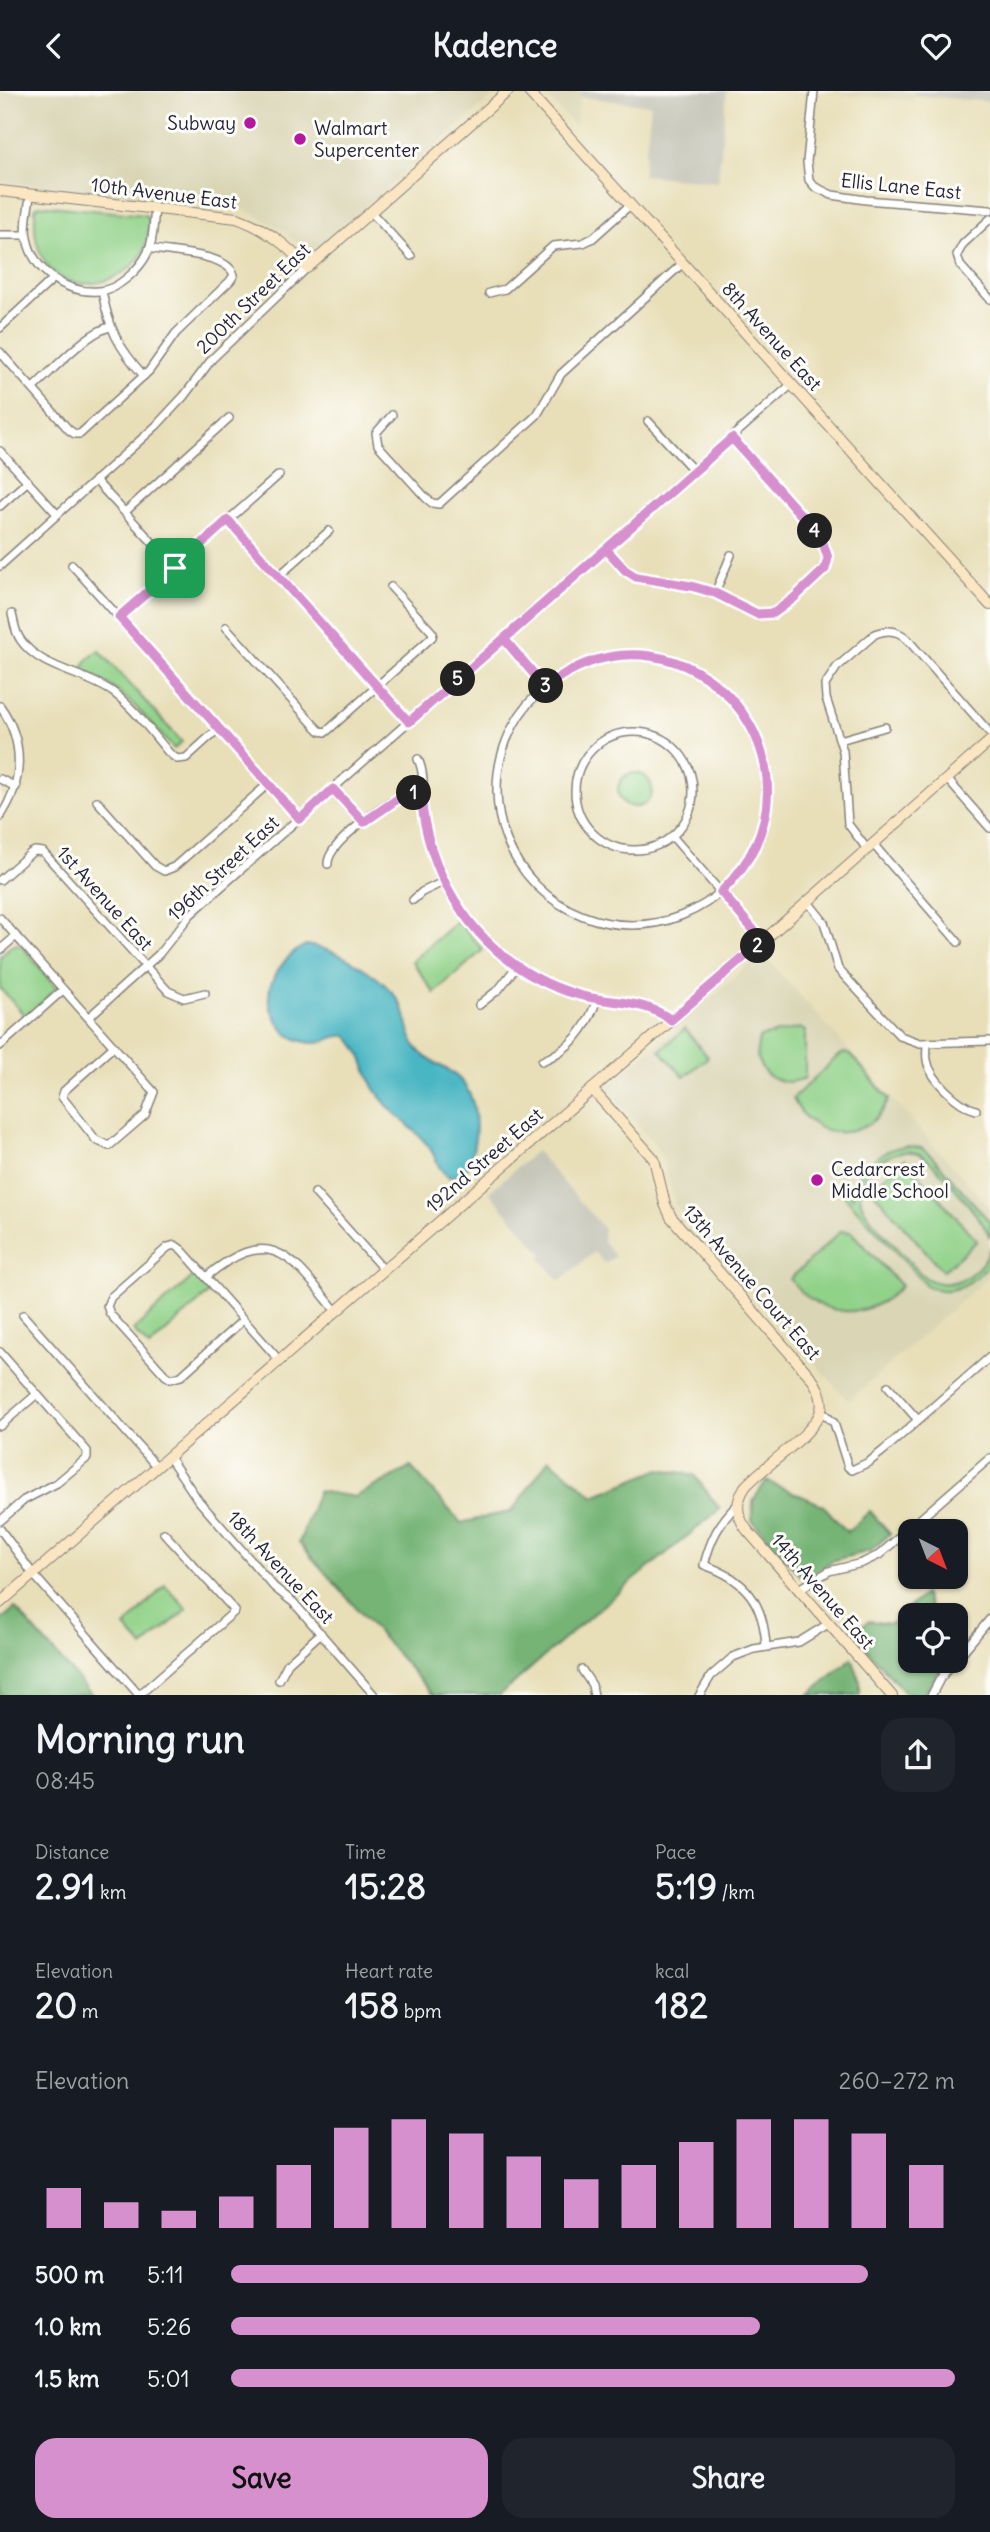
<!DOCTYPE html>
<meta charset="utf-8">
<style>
:root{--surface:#171b24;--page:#20242c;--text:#f1f3f6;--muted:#9ea1a6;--accent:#d690ce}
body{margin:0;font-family:Delius,sans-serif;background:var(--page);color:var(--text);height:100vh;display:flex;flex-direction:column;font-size:26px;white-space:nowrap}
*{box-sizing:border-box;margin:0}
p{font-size:23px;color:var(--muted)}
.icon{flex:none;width:38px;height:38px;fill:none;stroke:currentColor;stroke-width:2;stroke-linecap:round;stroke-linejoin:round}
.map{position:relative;height:1604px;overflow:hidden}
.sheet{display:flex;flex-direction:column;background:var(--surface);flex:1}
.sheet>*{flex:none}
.needle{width:46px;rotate:138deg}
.tools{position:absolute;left:898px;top:1428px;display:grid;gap:14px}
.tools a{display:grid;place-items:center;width:70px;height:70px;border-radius:14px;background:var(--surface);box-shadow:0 2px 5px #0004;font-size:35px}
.pin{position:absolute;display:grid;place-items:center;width:60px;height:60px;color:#fff;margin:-30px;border-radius:14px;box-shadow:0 4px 10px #0006}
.km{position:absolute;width:35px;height:35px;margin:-18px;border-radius:50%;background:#222;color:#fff;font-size:19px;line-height:35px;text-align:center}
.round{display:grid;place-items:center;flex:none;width:74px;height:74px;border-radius:21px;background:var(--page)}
.head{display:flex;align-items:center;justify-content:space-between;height:119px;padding:0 35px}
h1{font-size:38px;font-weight:700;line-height:52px}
.stats{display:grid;grid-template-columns:repeat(3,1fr);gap:10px;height:119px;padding:7px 35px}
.stats div{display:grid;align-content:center}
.stats b{font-size:35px;font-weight:700}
.stats small{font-size:19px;font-weight:400}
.stats p{font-size:19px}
.chart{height:196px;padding:14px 35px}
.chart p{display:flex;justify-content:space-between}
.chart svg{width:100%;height:126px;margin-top:7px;stroke:var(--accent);stroke-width:6}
.button{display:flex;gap:14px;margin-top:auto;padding:14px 35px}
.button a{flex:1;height:80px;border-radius:21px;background:var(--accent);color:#111;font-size:28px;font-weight:700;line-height:80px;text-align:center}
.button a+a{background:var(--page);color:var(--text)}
ul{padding:0 35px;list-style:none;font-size:23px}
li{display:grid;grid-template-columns:112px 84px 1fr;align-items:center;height:52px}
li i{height:18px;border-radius:9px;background:var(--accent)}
header{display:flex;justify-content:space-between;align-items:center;height:91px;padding:0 35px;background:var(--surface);font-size:32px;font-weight:700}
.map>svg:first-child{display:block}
</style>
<header><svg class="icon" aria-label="back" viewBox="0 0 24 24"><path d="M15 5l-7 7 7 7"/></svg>Kadence<svg class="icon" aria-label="heart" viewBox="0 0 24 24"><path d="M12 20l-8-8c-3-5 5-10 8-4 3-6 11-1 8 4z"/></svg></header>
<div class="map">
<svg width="990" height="1605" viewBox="0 0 990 1605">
<rect width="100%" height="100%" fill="#fdfcf7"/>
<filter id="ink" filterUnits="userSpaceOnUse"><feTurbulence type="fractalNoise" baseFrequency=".0143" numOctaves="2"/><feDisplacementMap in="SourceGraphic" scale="14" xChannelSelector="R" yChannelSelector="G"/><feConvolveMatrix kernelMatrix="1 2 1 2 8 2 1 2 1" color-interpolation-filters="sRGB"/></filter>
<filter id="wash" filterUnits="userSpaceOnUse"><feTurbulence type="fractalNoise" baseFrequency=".00686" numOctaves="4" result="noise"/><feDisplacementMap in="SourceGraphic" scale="28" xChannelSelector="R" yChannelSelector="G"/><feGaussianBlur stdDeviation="1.57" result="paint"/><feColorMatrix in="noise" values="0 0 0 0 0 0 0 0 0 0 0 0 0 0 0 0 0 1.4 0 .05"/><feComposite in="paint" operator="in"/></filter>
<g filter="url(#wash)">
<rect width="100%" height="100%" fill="#e8dfb9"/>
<g fill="#dad5b5">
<polygon points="0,0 499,0 310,164 283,139 248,120 231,115 0,91"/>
<polygon points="542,0 581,0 576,36"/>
<polygon points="812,0 915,0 914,10"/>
<polygon points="762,862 990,1117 990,1184 848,1310 682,1122 675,1113 662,1066 653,1051 606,998"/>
</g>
<g fill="#c5c5b8">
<polygon points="581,0 727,0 718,91 643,84 651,14 580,6"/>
<polygon points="915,0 990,0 990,11 914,4"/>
<polygon points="536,1060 604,1138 603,1151 615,1165 605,1173 594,1161 560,1190 540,1167 543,1163 489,1101"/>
</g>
<g fill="#91d289" stroke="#5a7a62" stroke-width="2">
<path d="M 39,114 L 145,124 L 149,128 C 148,137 149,147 146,155 C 133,189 78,207 51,179 C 35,161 34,141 35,118 Z"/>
<path d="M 99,559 L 182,651 L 174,658 C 144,625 125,598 82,580 L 86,570 Z"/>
<circle cx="635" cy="699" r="17"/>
<polygon points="457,830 483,859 434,902 412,870"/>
<polygon points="17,853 22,855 57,897 27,927 0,897 0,865 11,855"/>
<path d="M 800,937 L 805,940 L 805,987 C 775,1000 748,977 760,946 Z"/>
<polygon points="685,938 708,966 684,986 660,959"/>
<path d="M 844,962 L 851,964 L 889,1008 C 869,1053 812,1052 793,1007 L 839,964 Z"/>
<path d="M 907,1055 L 921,1057 L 932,1065 L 990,1131 L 990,1147 C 986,1132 932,1067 918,1062 C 891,1053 851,1084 862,1114 C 868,1129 908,1168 921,1183 C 945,1205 981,1185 990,1157 L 990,1172 C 974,1191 951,1208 926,1194 L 840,1100 L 844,1096 L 853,1106 C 855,1079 882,1057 907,1055 Z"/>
<polygon points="905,1068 977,1150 943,1180 871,1098"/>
<path d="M 841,1140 L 851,1141 L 901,1195 C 866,1232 820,1227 790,1188 Z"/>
<polygon points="195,1184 210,1201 149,1256 133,1239"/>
<polygon points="165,1494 187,1518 143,1556 125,1536"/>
</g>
<g fill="#74b475" stroke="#4b6b58" stroke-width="2">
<polygon points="549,1368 594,1405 660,1378 694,1384 720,1418 595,1521 500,1604 433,1604 299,1452 318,1400 355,1406 411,1376 461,1432 512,1420"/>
<polygon points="766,1390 823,1414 847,1441 870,1420 890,1443 870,1460 834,1469 803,1488 752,1429 753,1410"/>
<polygon points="924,1503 933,1524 910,1524 910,1570 946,1570 923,1604 907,1604 852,1542 869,1530 891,1533"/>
<polygon points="15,1517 92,1604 0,1604 0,1530"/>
<polygon points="852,1567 860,1590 860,1604 809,1604"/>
</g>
<path fill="#48b6c3" stroke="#356c7f" stroke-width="2" d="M 306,854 C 338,858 387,886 402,916 C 408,928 408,944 416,956 C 424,969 443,974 455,984 C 482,1005 480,1055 464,1082 L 449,1086 C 438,1079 437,1069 431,1059 C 416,1036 389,1023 375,998 C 365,981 363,959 347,945 C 327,943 325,959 296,948 C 286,944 282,938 277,929 C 274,923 269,917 269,910 C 267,887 287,863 306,854 Z"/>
</g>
<g filter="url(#ink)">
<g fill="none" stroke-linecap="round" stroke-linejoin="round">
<defs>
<g id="street">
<polyline points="814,0 807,71 809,89 815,96 832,104 866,109 990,119"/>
<path d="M 30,104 C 29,117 24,134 27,147 C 33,180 66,203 99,200 C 118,199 140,178 148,161 C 154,149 153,132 155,118"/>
<polyline points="371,121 411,165"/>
<polyline points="990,128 963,153 957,164 960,174 990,208"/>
<polyline points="0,144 26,144"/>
<path d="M 102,200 C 109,238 118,256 144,285"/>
<polyline points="489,202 505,198 553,155 583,152 593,147 630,114"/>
<polyline points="0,237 53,188"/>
<path d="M 0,261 L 69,339 L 75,343 L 80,343 L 149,280 L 176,242 L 230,190 L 234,184 C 227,162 170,162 149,157"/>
<path d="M 33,297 C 52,280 87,241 110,236"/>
<polyline points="392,324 376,342 378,354 426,407 432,412 439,413 537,324 561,283 683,172"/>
<polyline points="648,330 694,380"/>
<polyline points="0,360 57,423"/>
<polyline points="95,389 175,476"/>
<polyline points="0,415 28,390"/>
<polyline points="125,421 229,327"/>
<polyline points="228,429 409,630"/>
<polyline points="606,458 625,479 636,486 691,495 715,502 757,523 774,522 794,507 825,478 828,467 824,455 801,424 732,347"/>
<polyline points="72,474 300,728"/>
<polyline points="0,475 156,335 184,305 212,268 307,177"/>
<polyline points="279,485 329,440"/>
<polyline points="715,502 731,464"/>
<path d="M 12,523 C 14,531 15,541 20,548 C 40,579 86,581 114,602 C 135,618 152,642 169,662 L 177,668 L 186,667 L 218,638"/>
<polyline points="119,526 279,384"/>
<polyline points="226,536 314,634 320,640 326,641 432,546 433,542 391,496"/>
<polyline points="504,548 545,596"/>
<circle cx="632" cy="699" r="135"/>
<path d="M 0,615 C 25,650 24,691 0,726"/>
<circle cx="634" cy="700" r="59"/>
<polyline points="840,649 885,636"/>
<path d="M 418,668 C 427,687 421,710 425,731 C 438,808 489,867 560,898 C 596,913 639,905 671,929"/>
<polyline points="0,688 16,696"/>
<polyline points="947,688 990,737"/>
<polyline points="333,698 364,731"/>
<polyline points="97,710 155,775 164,780 174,776 268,693"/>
<polyline points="672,745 763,850"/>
<polyline points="873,753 958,851"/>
<path d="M 867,758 L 848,733 L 843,660 L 826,607 L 825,594 L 837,576 L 875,543 C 887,538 898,539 907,548 L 990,642"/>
<path d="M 328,773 C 327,753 382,715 400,706 C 407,703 414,702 422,702"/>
<polyline points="0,789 31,762 35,760 43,761 168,900 184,907 205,902"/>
<polyline points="413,809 422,801 443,791"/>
<polyline points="808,811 824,831 838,878 900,945 920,952 990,950"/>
<polyline points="0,827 154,1001 145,1024 109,1055 96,1049 62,1006 64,1000 114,955"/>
<polyline points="0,859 16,845"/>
<polyline points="479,914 499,898 517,875"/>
<polyline points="89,926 159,863 190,824 221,796 792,293"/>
<path d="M 927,952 C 927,957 926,963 927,969 C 930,988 958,1014 976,1019"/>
<polyline points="0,955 63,899"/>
<path d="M 542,970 C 571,958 587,938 597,908"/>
<polyline points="315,1102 384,1179"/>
<path d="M 206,1186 C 272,1131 292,1167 336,1220"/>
<polyline points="23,1224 157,1376"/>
<polyline points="243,1229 181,1285 171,1288 165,1284 110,1223 107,1215 111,1206 168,1156 175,1154 182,1159 279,1269"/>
<polyline points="0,1261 87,1360 87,1367 57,1392 24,1409 0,1430"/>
<polyline points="888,1295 918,1329"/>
<polyline points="821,1320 834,1332 848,1376 852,1379 869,1371 884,1359 990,1266"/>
<polyline points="0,1335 37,1303"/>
<polyline points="169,1366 198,1409 274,1496 294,1512 375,1605"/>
<path d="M 738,1413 C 719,1432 711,1447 704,1474 C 746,1488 764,1512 766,1556"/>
<polyline points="0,1438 33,1483 139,1604"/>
<polyline points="798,1499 829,1480 862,1472 879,1464 990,1367"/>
<polyline points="956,1569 990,1528"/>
<polyline points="582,1579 592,1594 594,1605"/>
<polyline points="279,1589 288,1572 321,1542"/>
<polyline points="138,1605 235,1520 164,1442"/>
<polyline points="699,1605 711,1585 733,1566 754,1558 799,1551 828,1533"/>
<polyline points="931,1605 940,1588 954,1570"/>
</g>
<g id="secondary">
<polyline points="528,0 990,514"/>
<path d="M 0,100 L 237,127 C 267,138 287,154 307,177 L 508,0"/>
<path d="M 592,998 L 654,1068 L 665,1113 L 671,1126 L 809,1284 C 817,1294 824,1306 821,1319 C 816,1342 762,1376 745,1396 C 735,1412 736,1424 747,1439 L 892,1605"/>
<polyline points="0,1512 763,850 990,650"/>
</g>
</defs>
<use href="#street" stroke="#85807a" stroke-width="10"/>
<use href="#secondary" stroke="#85807a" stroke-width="12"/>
<use href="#street" stroke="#fff" stroke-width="7"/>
<use href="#secondary" stroke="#fbe6c3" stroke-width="10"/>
</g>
</g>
<g fill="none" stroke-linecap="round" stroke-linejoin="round" filter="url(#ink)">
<defs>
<path id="route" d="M 175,477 L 119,526 L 300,728 L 333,698 L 364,731 L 402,705 L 422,702 C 421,721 426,741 432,760 C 455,829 507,884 579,904 C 611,913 644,908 671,929 L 763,850 L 721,801 C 849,677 687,488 545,596 L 504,548 L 732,347 L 801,424 L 824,455 L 828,467 L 825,478 L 794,507 L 774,522 L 757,523 L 715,502 L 691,495 L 636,486 L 625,479 L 606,458 C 541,515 475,573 409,631 L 228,429 L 175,477"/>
</defs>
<use href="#route" stroke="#fff" stroke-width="14"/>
<use href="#route" stroke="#d690ce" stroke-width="9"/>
</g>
<g fill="#b5179e" stroke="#fdfcf7" stroke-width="2.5">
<circle cx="250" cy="32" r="7"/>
<circle cx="300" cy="48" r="7"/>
<circle cx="817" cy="1089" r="7"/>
</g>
<g text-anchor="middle" stroke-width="6" stroke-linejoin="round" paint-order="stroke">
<g font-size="19" fill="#22223b" stroke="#fdfcf7" text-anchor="start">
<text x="236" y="39" text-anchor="end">Subway</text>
<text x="314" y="44">Walmart<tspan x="314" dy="22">Supercenter</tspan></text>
<text x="831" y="1085">Cedarcrest<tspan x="831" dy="22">Middle School</tspan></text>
</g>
<g font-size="19" fill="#22223b" stroke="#fdfcf7">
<text transform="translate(901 95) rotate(6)" y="7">Ellis Lane East</text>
<text transform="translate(164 102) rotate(7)" y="7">10th Avenue East</text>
<text transform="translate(253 207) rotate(-44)" y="7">200th Street East</text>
<text transform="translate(772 245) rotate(48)" y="7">8th Avenue East</text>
<text transform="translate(223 777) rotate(-43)" y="7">196th Street East</text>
<text transform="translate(105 807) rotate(48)" y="7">1st Avenue East</text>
<text transform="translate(484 1069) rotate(-41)" y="7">192nd Street East</text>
<text transform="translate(752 1191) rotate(49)" y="7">13th Avenue Court East</text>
<text transform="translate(281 1476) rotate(47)" y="7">18th Avenue East</text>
<text transform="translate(823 1500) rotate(49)" y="7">14th Avenue East</text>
</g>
</g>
</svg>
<div class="tools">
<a><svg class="needle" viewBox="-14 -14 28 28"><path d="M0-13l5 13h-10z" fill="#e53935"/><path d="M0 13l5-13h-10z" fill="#9ea1a6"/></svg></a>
<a><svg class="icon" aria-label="locate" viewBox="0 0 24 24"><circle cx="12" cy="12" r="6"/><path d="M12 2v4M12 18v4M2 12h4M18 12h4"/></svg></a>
</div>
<div class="pin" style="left:175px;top:477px;background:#1e9e55"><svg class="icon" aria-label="arrive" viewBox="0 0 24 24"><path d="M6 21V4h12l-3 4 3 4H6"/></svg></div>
<b class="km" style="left:414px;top:702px">1</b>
<b class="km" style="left:758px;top:855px">2</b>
<b class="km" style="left:546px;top:595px">3</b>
<b class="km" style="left:815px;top:440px">4</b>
<b class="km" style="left:458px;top:588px">5</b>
</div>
<section class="sheet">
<div class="head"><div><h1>Morning run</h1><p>08:45</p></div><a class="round"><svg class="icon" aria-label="share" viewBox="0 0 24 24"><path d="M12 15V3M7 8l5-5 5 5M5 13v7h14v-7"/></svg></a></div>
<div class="stats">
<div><p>Distance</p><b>2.91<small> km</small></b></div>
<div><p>Time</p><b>15:28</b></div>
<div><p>Pace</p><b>5:19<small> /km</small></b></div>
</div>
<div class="stats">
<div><p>Elevation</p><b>20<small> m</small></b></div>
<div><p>Heart rate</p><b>158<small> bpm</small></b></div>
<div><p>kcal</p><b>182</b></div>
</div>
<div class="chart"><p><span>Elevation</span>260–272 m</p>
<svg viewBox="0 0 160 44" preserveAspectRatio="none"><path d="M5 44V30M15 44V35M25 44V38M35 44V33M45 44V22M55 44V9M65 44V6M75 44V11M85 44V19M95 44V27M105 44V22M115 44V14M125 44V6M135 44V6M145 44V11M155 44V22"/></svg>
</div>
<ul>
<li><b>500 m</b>5:11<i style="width:88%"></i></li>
<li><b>1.0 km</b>5:26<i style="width:73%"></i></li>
<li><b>1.5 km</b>5:01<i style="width:100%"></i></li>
</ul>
<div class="button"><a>Save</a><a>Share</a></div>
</section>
